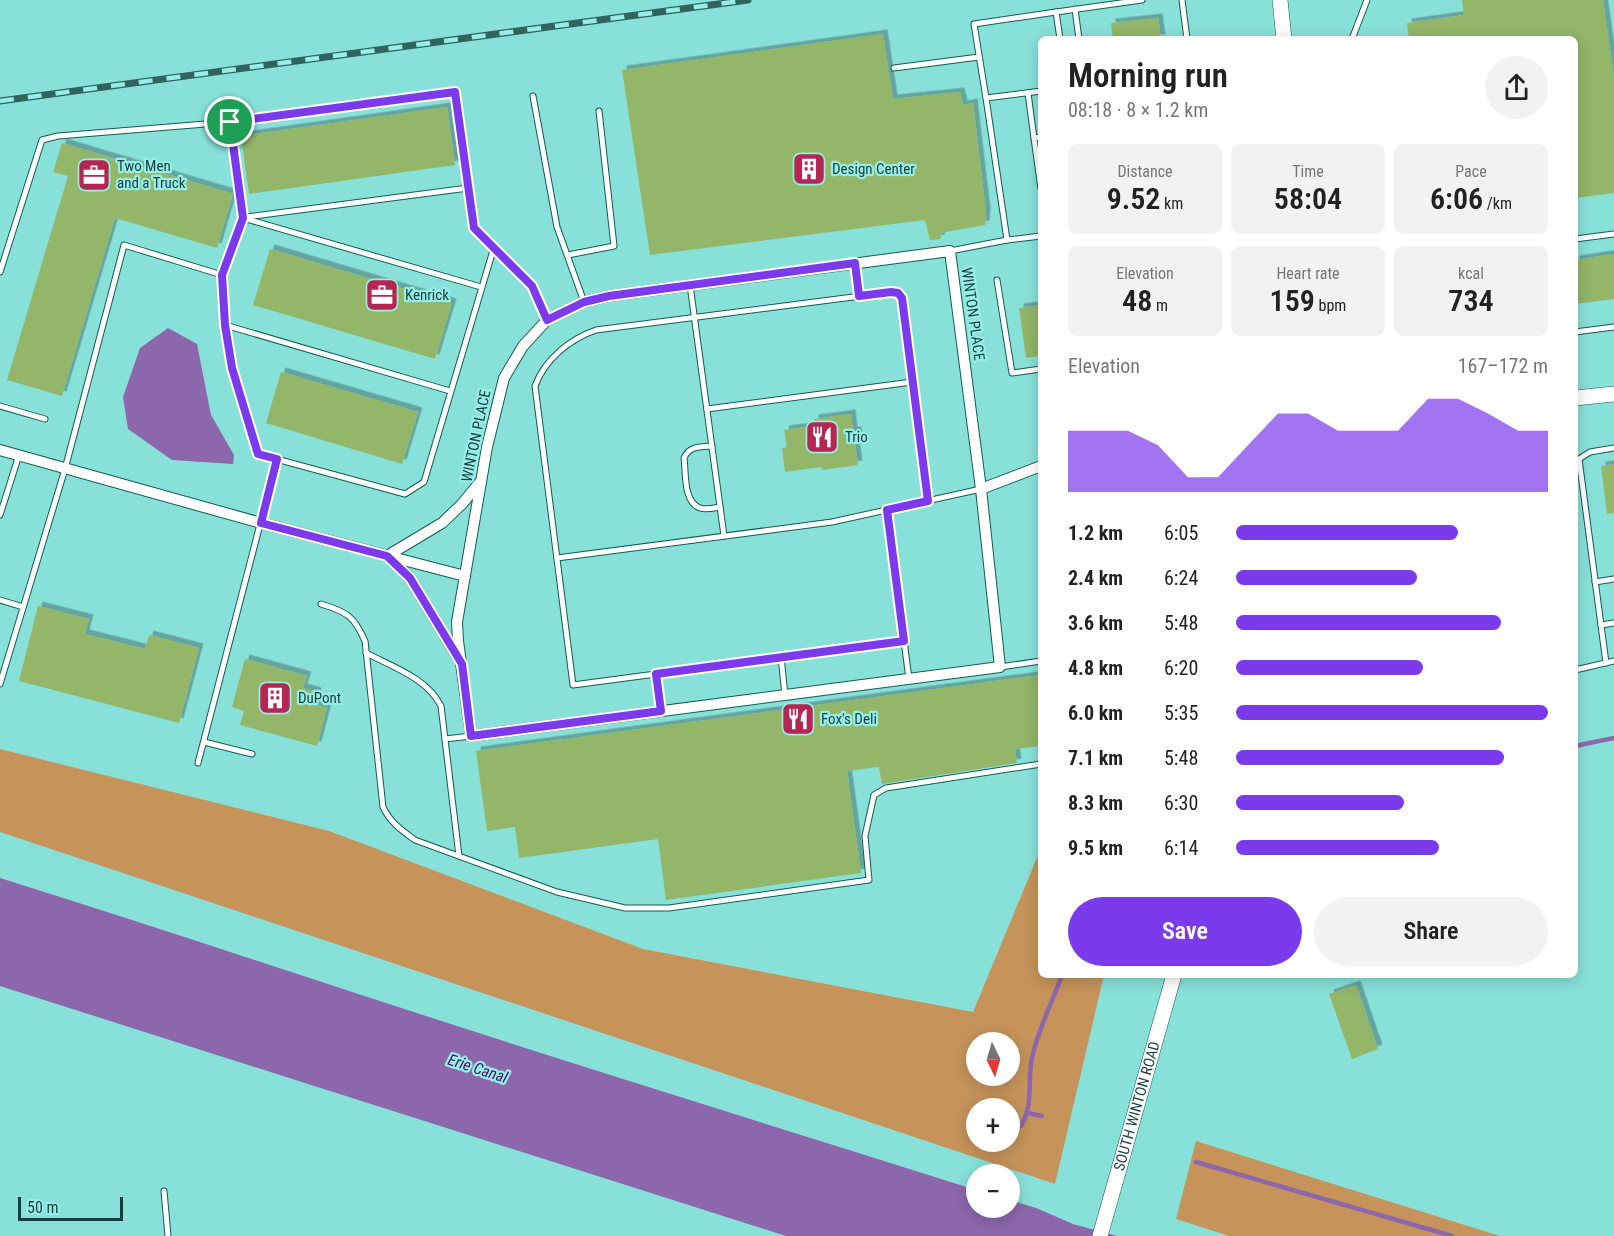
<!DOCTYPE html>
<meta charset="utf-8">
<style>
:root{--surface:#fff;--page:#f2f2f2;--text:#222;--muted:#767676;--accent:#7c3aed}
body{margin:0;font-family:"Roboto Condensed",sans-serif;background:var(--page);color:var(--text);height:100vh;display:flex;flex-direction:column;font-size:22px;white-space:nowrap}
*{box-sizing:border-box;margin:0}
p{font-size:20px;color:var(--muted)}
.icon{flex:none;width:33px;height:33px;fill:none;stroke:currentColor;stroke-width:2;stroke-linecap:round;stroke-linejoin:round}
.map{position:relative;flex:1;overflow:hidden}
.details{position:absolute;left:1038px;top:36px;width:540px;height:942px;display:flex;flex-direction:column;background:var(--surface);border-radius:9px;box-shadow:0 3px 15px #0003}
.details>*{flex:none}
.needle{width:39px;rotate:175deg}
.fabs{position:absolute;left:966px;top:1032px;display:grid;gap:12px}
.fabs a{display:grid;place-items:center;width:54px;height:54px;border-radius:50%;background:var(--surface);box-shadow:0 3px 15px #0003;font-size:30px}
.scale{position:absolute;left:18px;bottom:15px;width:105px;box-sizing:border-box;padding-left:6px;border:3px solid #183e3b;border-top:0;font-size:16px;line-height:21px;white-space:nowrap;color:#183e3b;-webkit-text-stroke:4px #95eee7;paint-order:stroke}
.pin{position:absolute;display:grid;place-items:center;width:51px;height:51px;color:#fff;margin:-26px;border:3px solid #fff;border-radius:50%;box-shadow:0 2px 6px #0007}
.round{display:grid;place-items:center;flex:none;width:63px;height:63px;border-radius:32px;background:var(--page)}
.head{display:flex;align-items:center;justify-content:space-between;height:102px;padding:0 30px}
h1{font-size:33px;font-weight:600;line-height:45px}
.metrics{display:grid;grid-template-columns:repeat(3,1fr);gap:9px;height:102px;padding:6px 30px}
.metrics div{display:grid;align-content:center;border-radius:9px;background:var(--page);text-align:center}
.metrics b{font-size:30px;font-weight:600}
.metrics small{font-size:16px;font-weight:400}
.metrics p{font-size:16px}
.chart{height:168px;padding:12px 30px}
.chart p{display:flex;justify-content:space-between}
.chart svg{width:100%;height:108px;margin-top:6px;fill:var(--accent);opacity:.7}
.cta{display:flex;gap:12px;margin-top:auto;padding:12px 30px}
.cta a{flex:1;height:69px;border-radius:36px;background:var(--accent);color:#fff;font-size:24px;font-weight:600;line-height:69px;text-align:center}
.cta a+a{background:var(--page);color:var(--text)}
ul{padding:0 30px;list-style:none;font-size:20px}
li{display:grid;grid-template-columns:96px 72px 1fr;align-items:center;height:45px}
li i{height:15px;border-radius:8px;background:var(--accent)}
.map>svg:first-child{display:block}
</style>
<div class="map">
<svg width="1614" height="1236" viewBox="0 0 1614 1236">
<defs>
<filter id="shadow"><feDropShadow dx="4.5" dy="-4.5" stdDeviation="0" flood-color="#0004"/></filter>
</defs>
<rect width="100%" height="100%" fill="#88e1d9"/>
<g fill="#c6945b" fill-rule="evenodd">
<path d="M 0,749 L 329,831 L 643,949 L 973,1012 L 1041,848 L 1041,975 L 1104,975 L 1055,1184 L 0,832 ZM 976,1042 L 1010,1042 L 1010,1076 L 976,1076 ZM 976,1108 L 1010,1108 L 1010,1142 L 976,1142 Z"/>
<polygon points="1196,1141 1500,1236 1229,1236 1176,1219"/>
</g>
<g fill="#8d67ac">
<polygon points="168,328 197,344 211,415 234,455 233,464 172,460 128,429 123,397 140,348"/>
<path d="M 0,878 C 182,935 362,996 544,1054 C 688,1100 832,1144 976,1190 L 976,1208 L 1010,1208 L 1010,1200 L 1036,1208 L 1073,1224 L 1117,1236 L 786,1236 L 0,986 Z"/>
</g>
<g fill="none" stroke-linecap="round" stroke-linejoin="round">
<g stroke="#8d67ac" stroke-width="4.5">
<polyline points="1575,746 1614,738"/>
<polyline points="1028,1113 1042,1116"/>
<path d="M 1021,1126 C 1034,1104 1027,1081 1032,1058 C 1038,1029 1052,1003 1062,975"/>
<polyline points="1196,1162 1452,1236"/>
</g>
</g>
<g fill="#93b669" filter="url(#shadow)">
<polygon points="1462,0 1603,0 1614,78 1614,193 1575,198 1575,39 1409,39 1407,23 1464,15"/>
<polygon points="1158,18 1161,39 1113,39 1111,23"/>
<polygon points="883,34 893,99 960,92 963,105 973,103 986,213 985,225 940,233 941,239 930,240 925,220 650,255 622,70"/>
<polygon points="447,107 455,165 249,194 241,136"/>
<polygon points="62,143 233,194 217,248 115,218 62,396 7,380 68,176 53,172"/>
<polygon points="270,249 452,303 435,359 253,305"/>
<polygon points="1614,254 1614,299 1575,304 1575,260"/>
<polygon points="1041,305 1041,356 1026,358 1019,308"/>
<polygon points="281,372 418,412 402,464 266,423"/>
<polygon points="851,414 853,431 857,431 859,443 855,444 858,465 822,470 821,467 785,472 782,448 787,447 784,430 815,426 814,419"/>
<polygon points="1614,464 1614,513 1607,514 1601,466"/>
<polygon points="38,606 89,619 85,634 145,649 149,635 199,648 179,723 19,681"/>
<polygon points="245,659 307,676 303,688 317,692 314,704 327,708 317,746 240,725 244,711 232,707"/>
<polygon points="1041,675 1041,746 1015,749 1017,763 882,784 879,767 847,771 861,873 666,900 658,839 519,858 515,827 487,831 476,751"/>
<polygon points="1356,985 1378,1049 1352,1059 1329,994"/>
</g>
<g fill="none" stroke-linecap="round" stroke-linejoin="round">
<defs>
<g id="lane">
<polyline points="1182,0 1187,39"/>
<polyline points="1075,9 1079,39"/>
<polyline points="1060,39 1056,12 1142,0"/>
<polyline points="1352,39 1367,0"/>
<polyline points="894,68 979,57"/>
<polyline points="1028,93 1034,138"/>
<polyline points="533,96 557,227 584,302"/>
<polyline points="986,98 974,24 1056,12"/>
<polyline points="230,122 243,218 222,275 225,325 232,368 258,454 405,494 424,482 494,247"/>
<polyline points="1041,137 1034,138 1041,189"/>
<polyline points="246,217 468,188"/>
<polyline points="243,218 481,287"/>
<polyline points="1575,239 1614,234"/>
<polyline points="1007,240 1041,236"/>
<polyline points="950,251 1007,240 986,98 1041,91"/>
<polyline points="568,255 614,246 599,111"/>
<polyline points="855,263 859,296"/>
<polyline points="0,272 42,140 58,136 230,122 455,92 474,228 532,286 547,320"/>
<polyline points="997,280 1012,373 1041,369"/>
<polyline points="690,285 724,536"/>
<polyline points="225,325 450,391"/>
<polyline points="1575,332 1614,327"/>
<polyline points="0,406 45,419"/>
<polyline points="707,409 912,382"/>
<path d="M 712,446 C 700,447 689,446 684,458 C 686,472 683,502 700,508 C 706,510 714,508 720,507"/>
<polyline points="887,510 909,679"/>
<polyline points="0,515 19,455"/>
<polyline points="557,558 832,522 981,489"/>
<polyline points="1595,582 1614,579"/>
<polyline points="0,600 23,607"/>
<path d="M 321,604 C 347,612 354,616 365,641 L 383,807 C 390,822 401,830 415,840 L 557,892 L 625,908 L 669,908 L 869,880 L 865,836 L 874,795 L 886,788 L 1041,764"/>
<polyline points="1601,625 1614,623"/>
<path d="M 904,641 L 573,685 L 535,386 C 545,359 570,339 596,330 L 892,292 L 898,293 L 901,298 L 928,501"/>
<path d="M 366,653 C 393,667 427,678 441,706 L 459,856"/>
<polyline points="781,657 785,695"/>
<polyline points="1606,663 1579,459 1590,452 1614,448"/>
<polyline points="1000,667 1041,661"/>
<polyline points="1575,670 1614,661"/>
<polyline points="656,674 661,711"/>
<polyline points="0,684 65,469 124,245 222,275"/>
<polyline points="445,739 471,736"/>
<polyline points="204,742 252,754"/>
<polyline points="198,763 277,459"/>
<polyline points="164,1191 168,1236"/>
</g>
<g id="street">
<polygon points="950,251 981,489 1000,667 471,736 458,641 457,622 487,447 504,378 523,346 547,320 584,302 609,296"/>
<polyline points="0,450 261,523 465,576"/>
<polyline points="981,489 1041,466"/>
<polyline points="387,556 442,523 462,504 480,482"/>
<polyline points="388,556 410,578 457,656"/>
</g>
<g id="secondary">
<polyline points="1280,0 1284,39"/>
<polyline points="1575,398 1614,394"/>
<path id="s1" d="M 1100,1236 L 1174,975"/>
</g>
</defs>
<use href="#lane" stroke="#105c57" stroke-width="7"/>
<use href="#street" stroke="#105c57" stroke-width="12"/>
<use href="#secondary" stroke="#105c57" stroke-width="16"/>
<use href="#lane" stroke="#fff" stroke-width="5"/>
<use href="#street" stroke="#fff" stroke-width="10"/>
<use href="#secondary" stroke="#fff" stroke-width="15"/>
<defs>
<polyline id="rail" points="0,101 748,0"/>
</defs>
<use href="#rail" stroke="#31635f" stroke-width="7"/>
<use href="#rail" stroke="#95eee7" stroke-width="4.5" stroke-dasharray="14" stroke-linecap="butt"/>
</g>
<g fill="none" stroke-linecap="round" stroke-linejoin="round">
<defs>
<polygon id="route" points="455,92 474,228 532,286 547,320 584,302 609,296 855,263 859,296 891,292 898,293 902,298 928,501 887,510 904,641 656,674 661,711 471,736 462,664 410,578 387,556 261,523 277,459 258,454 232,368 225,325 222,275 243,218 230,122"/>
</defs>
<use href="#route" stroke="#fff" stroke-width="12"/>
<use href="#route" stroke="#7c3aed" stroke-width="8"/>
</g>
<defs>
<symbol id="building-square" viewBox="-11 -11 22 22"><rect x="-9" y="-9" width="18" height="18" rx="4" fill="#b62652" stroke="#95eee7"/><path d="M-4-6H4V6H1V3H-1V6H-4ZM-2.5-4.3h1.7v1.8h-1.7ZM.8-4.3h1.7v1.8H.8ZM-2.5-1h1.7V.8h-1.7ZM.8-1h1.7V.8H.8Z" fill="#fff"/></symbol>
<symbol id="office-square" viewBox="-11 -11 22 22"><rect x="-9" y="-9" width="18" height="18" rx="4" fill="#b62652" stroke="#95eee7"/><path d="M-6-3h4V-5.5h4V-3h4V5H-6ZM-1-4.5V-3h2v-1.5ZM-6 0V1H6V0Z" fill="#fff"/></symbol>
<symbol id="restaurant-square" viewBox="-11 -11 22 22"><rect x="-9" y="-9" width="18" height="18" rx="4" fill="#b62652" stroke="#95eee7"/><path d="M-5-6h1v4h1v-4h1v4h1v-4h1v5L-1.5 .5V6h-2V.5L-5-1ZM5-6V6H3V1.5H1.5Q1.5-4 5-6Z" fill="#fff"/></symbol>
</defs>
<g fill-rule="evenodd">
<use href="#building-square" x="790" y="150" width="38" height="38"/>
<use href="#office-square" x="75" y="156" width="38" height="38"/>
<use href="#office-square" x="363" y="276" width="38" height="38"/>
<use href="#restaurant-square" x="803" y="418" width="38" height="38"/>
<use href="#building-square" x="256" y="679" width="38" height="38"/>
<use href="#restaurant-square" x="779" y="700" width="38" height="38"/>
</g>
<g text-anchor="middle" stroke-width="4.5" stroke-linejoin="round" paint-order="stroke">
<g font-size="15" fill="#183e3b" stroke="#95eee7" text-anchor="start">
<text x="117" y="171">Two Men<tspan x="117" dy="17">and a Truck</tspan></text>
<text x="832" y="174">Design Center</text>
<text x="405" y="300">Kenrick</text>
<text x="845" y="442">Trio</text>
<text x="298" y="703">DuPont</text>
<text x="821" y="724">Fox's Deli</text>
</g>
<g font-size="15" fill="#183e3b" stroke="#95eee7">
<text transform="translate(973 314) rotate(82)" y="5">WINTON PLACE</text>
<text transform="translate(476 436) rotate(-78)" y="5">WINTON PLACE</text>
<text dy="5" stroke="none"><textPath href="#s1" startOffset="135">SOUTH WINTON ROAD</textPath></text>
</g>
<g font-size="16" font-style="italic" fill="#460f66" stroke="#95eee7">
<text transform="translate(478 1068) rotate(18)" y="6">Erie Canal</text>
</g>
</g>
</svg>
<div class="fabs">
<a><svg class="needle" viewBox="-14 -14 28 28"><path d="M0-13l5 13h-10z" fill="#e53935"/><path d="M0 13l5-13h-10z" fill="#767676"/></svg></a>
<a>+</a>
<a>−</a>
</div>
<div class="scale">50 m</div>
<div class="pin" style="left:230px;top:122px;background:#1e9e55"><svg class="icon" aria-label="arrive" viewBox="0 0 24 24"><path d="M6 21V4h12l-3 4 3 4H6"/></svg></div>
<section class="details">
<div class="head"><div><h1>Morning run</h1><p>08:18 · 8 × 1.2 km</p></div><a class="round"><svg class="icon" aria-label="share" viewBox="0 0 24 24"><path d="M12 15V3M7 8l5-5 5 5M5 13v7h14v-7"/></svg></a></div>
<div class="metrics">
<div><p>Distance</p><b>9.52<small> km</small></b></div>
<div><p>Time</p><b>58:04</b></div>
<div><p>Pace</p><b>6:06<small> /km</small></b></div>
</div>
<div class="metrics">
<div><p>Elevation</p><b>48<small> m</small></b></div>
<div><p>Heart rate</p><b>159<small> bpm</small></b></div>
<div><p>kcal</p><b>734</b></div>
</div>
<div class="chart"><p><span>Elevation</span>167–172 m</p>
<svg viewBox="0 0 160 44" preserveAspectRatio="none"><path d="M0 44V19L10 19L20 19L30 25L40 38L50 38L60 25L70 12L80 12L90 19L100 19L110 19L120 6L130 6L140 12L150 19L160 19V44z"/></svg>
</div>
<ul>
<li><b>1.2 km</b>6:05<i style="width:71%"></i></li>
<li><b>2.4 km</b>6:24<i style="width:58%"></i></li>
<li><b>3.6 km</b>5:48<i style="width:85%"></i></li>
<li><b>4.8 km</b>6:20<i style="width:60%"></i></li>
<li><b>6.0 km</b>5:35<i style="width:100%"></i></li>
<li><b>7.1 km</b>5:48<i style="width:86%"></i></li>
<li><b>8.3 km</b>6:30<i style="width:54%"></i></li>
<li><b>9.5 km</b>6:14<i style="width:65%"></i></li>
</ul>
<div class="cta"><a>Save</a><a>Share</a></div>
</section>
</div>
